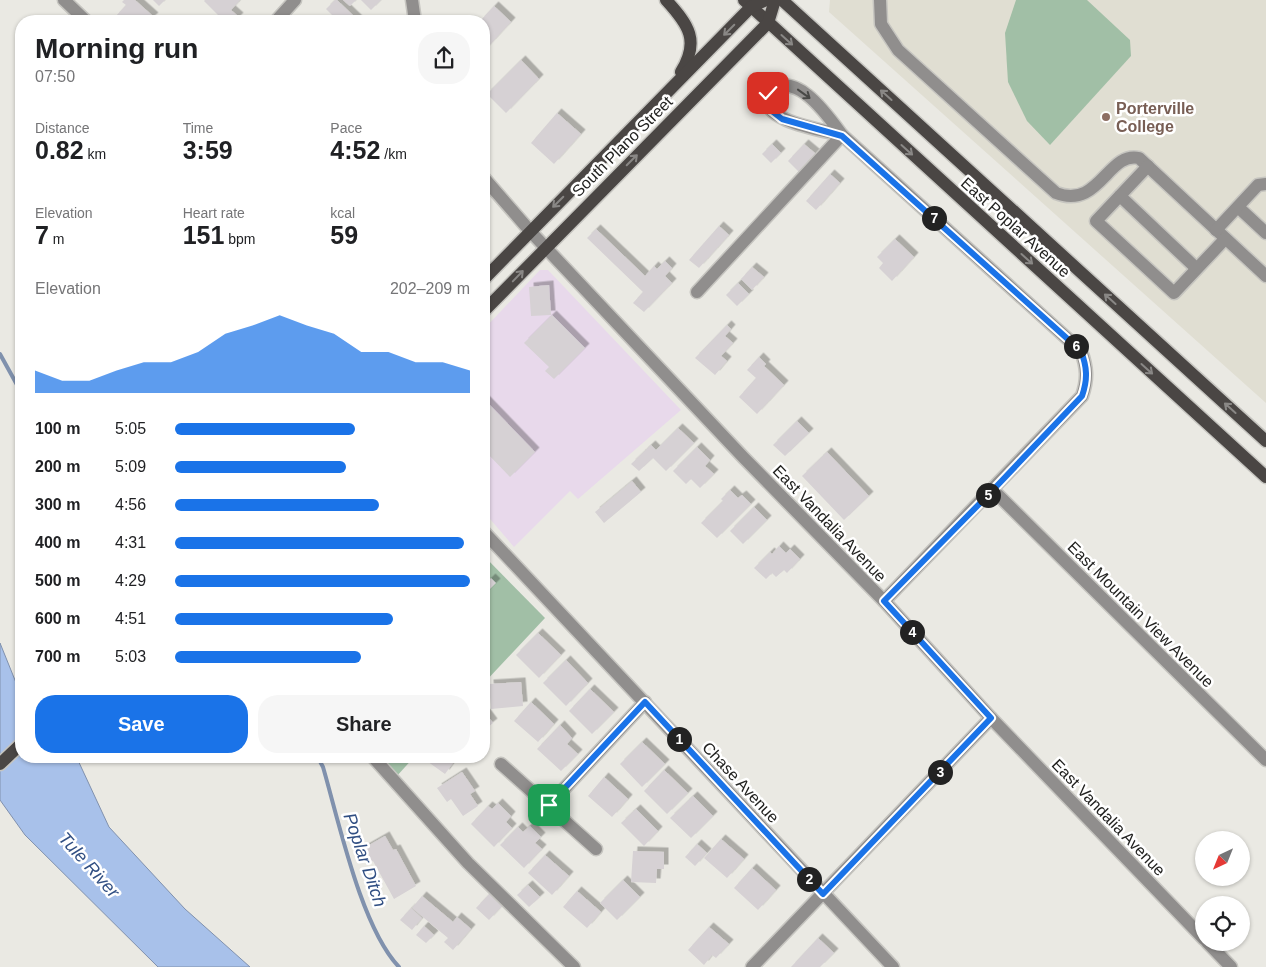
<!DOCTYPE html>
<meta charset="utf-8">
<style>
:root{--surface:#fff;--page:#f6f6f6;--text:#202124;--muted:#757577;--accent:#1a73e8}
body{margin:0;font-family:Helvetica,sans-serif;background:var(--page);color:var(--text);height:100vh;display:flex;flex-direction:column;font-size:19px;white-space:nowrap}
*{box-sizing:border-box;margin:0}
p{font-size:16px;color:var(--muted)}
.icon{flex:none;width:28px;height:28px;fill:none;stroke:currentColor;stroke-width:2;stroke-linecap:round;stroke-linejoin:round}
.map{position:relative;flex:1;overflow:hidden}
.side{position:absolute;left:15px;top:15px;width:475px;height:748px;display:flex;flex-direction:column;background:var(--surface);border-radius:20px;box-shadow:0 1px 4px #0004}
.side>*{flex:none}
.needle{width:32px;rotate:223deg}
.controls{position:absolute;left:1195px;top:831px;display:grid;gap:10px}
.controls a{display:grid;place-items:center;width:55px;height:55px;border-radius:50%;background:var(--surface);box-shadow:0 1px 4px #0004;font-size:25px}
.pin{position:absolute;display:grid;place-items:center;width:42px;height:42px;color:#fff;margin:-21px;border-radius:10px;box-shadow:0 2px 8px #0006}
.km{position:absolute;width:25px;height:25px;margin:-12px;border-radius:50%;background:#222;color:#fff;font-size:14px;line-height:25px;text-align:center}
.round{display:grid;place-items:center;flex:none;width:52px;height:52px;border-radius:20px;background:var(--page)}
.summary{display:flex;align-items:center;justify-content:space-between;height:85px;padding:0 20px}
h1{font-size:28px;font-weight:700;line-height:38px}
.figures{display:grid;grid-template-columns:repeat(3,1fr);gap:8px;height:85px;padding:5px 20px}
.figures div{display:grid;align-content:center}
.figures b{font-size:25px;font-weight:700}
.figures small{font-size:14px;font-weight:400}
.figures p{font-size:14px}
.chart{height:140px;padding:10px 20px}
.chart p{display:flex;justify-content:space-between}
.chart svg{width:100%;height:90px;margin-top:5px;fill:var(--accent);opacity:.7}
.action{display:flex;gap:10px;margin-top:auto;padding:10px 20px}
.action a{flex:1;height:58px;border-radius:20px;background:var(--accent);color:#fff;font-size:20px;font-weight:700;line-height:58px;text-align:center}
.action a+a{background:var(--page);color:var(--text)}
ul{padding:0 20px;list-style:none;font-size:16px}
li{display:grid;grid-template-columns:80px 60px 1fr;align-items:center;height:38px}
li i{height:12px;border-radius:6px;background:var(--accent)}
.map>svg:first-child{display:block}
</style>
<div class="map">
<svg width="1266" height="967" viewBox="0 0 1266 967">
<defs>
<filter id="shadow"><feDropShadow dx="4.5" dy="-4.5" stdDeviation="0" flood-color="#0004"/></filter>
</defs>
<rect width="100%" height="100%" fill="#eae9e3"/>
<polygon fill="#e8d9eb" points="540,270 548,270 681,410 578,499 570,491 514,547 484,512 484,329"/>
<polygon fill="#e0ded2" points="830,0 1266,0 1266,403 829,12"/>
<g fill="#a1bfa6">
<polygon points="1016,0 1087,0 1130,40 1131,56 1050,145 1027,121 1008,82 1005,33"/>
<polygon points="484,556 545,618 484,683"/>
<polygon points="379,756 415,756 396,777"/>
</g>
<polygon fill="#a8c1ea" stroke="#8091ad" points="0,643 21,695 21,756 76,756 109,827 185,909 250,967 158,967 25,835 0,800"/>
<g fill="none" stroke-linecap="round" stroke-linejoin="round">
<g stroke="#8091ad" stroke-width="4">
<polyline points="0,354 21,392"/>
<path d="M 317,756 L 323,767 C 339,822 361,927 399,967"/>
</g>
</g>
<g fill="#d6d1d4" filter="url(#shadow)">
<polygon points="124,0 135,0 154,17 149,21 120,21 115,17 126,5 122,2"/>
<polygon points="153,0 165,0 159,6"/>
<polygon points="205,0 240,0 231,10 239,17 235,21 224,21 204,1"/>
<polygon points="335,0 337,0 359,21 329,21 334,17 326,9"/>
<polygon points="343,0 356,0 350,6"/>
<polygon points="361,0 381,0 371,10"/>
<polygon points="494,6 511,22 484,51 484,21 480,21"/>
<polygon points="521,60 539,79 506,113 487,94"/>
<polygon points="557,113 581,134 554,164 531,143"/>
<polygon points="772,144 781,153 771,163 762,154"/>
<polygon points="804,144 816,154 799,172 788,161"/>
<polygon points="830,174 840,183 816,210 806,201"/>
<polygon points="719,226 729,235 699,268 689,260"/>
<polygon points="596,229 645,276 654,266 657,269 665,261 672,268 665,276 672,283 644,312 633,303 643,292 587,238"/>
<polygon points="895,239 914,257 892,281 879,268 883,263 877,257"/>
<polygon points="752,267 764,277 752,290 741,279"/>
<polygon points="738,283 749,294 737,306 726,295"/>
<polygon points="549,285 551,315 531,316 529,287"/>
<polygon points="552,315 585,348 554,379 545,371 549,367 524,343"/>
<polygon points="727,325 731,329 725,336 733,343 721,356 727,361 715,375 695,358"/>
<polygon points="759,357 766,364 764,366 784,385 757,414 739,397 756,378 747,370"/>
<polygon points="484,399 535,452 510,477 484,450"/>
<polygon points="797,421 809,433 785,456 773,445"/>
<polygon points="678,428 694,443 666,471 653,458 639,471 631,464 651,445 656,450"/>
<polygon points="697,447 710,460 705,466 714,474 700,488 691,479 686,484 673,471"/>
<polygon points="827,452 869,496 844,520 802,476"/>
<polygon points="632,481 641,492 604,523 595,512"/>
<polygon points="730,490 738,498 742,495 751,504 717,538 701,523 723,501 721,499"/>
<polygon points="754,507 767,520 743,544 730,531"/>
<polygon points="779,546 786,553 790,549 800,559 787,573 784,570 776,577 772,573 766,579 754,568 770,552 772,554"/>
<polygon points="491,578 496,583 484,595 484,585"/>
<polygon points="538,633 561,655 539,678 516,655"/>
<polygon points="566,660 588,683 566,706 543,683"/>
<polygon points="521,682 523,706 491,709 489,684"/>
<polygon points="590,689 614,712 592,734 569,711"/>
<polygon points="531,702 554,724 538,742 514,721"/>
<polygon points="484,711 493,723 484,730"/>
<polygon points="560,725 572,738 567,744 578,754 561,771 537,749"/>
<polygon points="642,742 665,764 642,787 620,764"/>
<polygon points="426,756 458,756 445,774 424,759"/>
<polygon points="664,770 688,793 667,814 644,791"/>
<polygon points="462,772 475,791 470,794 478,806 463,816 451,799 447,802 437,788"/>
<polygon points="604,777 628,799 612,817 588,796"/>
<polygon points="693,796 713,816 691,838 670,818"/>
<polygon points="498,803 511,816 506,822 512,828 494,847 471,824 488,806 492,809"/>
<polygon points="636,809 658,831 644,846 621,823"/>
<polygon points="530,826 541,837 535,843 542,849 524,868 500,845 518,827 523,832"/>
<polygon points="385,836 393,850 396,849 416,886 394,899 373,861 371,862 364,848"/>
<polygon points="721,839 744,859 727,878 704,858"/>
<polygon points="697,844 707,853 695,866 685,857"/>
<polygon points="633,851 664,852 664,869 657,869 656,883 631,882"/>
<polygon points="545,855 569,876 552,895 528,873"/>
<polygon points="752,868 776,890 758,910 734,888"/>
<polygon points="623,880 640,897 617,920 600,903"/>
<polygon points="528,885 540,897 529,907 517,895"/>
<polygon points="492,891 505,903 489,920 476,908"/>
<polygon points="577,891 601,912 587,928 563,907"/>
<polygon points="422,896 453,922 457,917 471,929 453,950 444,942 448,938 412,908"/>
<polygon points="411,908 422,918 412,930 400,920"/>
<polygon points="424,926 434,935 426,943 416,935"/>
<polygon points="709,927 729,944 716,958 712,955 704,965 688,950"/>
<polygon points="818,938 834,953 820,967 791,967"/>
</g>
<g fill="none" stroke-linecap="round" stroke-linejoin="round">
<defs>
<g id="minor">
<polyline points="64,0 86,21"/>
<polyline points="412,0 415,21"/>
<path d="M 880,0 L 881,24 L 898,50 L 1056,193 C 1099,210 1108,151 1139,158 L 1266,276"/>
<polyline points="276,21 295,0"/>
<path d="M 842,135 C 823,130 756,121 768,93 C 795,67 828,116 842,135 L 1081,351 C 1087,367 1088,379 1082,396 L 884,601"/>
<polyline points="1148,166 1096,221 1174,293 1225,239"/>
<polyline points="484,178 530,231 743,457 884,601 991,718 1204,939"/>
<polyline points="1120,196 1196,268"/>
<polyline points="1238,207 1266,233"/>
<polyline points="1216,230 1258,185 1266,184"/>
<polyline points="697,292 842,135"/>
<polyline points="993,490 1266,760"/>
<polyline points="484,532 893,967"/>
<polyline points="372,756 468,863 574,967"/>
<polyline points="501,764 596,849"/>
<polyline points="549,805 645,702"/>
<polyline points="1207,942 1231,967"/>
<polyline points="752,967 991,718"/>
</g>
<g id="major">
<path d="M 666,0 C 689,25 700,41 681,72"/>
<polyline points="744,0 1266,477"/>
<polyline points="782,0 1266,441"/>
<polyline points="484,279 751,7 766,0"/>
<polyline points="484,311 768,23 775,0"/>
<polyline points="0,764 21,744"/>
</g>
</defs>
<use href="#minor" stroke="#c6c5c0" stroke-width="15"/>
<use href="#major" stroke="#c6c5c0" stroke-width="15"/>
<use href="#minor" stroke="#908e8d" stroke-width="12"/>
<use href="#major" stroke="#4a4644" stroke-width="12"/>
</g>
<defs><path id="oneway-shaft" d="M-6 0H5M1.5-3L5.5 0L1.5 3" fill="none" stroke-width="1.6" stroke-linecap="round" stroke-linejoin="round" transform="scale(1.25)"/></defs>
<g stroke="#898785">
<use href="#oneway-shaft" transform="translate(729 30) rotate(135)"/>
<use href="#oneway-shaft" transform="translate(787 40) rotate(42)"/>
<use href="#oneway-shaft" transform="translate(886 95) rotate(-138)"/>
<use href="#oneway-shaft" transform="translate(907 150) rotate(42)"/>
<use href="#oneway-shaft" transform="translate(632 160) rotate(-45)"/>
<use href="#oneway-shaft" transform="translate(558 202) rotate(135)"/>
<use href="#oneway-shaft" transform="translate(1027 259) rotate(42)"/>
<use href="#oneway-shaft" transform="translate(518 276) rotate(-46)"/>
<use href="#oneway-shaft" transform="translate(1110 299) rotate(-138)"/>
<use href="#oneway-shaft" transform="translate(1147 369) rotate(42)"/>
<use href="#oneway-shaft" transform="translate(1230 408) rotate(-138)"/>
</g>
<use stroke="#484846" href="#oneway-shaft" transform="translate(804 94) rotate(36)"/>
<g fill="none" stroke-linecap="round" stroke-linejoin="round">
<defs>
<path id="route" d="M 549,805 L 645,702 L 823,894 L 991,718 L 884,601 L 993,490 L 1082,396 C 1088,379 1087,367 1081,351 L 842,136 L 782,119 L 768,108 L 766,102 L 768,93"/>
</defs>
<use href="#route" stroke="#fff" stroke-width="10"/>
<use href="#route" stroke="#1a73e8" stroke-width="6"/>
</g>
<circle fill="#8d6e63" stroke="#fff" stroke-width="2" cx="1106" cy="117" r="5"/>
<g text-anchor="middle" stroke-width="5" stroke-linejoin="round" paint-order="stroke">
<g font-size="16" font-weight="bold" fill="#785e54" stroke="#fff" text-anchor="start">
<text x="1116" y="114">Porterville<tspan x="1116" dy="18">College</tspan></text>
</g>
<g font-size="16" fill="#222220" stroke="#fff">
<text transform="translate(622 146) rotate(-45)" y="6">South Plano Street</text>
<text transform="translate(1016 227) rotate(42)" y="6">East Poplar Avenue</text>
<text transform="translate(830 523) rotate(46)" y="6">East Vandalia Avenue</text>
<text transform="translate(1141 614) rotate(45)" y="6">East Mountain View Avenue</text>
<text transform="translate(741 782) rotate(47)" y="6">Chase Avenue</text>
<text transform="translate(1109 817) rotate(46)" y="6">East Vandalia Avenue</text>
</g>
<g font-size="18" font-style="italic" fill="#314f83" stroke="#fff">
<text transform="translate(365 860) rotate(71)" y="6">Poplar Ditch</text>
<text transform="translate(89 865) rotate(48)" y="6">Tule River</text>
</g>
</g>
</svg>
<div class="controls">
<a><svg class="needle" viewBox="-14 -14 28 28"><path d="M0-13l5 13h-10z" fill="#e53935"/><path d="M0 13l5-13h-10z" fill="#757577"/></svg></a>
<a><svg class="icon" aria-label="locate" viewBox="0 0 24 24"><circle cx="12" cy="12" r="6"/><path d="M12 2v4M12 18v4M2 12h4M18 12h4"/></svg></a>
</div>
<div class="pin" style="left:549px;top:805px;background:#1e9e55"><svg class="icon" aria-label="arrive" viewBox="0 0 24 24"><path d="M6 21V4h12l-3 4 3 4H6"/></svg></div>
<div class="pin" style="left:768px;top:93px;background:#d93025"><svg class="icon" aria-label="check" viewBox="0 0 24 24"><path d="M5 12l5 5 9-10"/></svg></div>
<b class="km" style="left:679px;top:739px">1</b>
<b class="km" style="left:809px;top:879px">2</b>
<b class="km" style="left:940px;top:772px">3</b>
<b class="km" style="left:912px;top:632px">4</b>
<b class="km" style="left:988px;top:495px">5</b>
<b class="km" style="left:1076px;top:346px">6</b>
<b class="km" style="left:934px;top:218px">7</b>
<section class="side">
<div class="summary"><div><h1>Morning run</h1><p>07:50</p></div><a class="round"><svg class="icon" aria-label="share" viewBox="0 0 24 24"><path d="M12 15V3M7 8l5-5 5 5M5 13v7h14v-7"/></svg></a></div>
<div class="figures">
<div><p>Distance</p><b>0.82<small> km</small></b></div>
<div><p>Time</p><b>3:59</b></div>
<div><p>Pace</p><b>4:52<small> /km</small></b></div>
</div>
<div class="figures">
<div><p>Elevation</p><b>7<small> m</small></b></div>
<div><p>Heart rate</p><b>151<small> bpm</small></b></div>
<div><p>kcal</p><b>59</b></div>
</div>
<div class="chart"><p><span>Elevation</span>202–209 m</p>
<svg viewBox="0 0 160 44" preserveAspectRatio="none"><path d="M0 44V33L10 38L20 38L30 33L40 29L50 29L60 24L70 15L80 11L90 6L100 11L110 15L120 24L130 24L140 29L150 29L160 33V44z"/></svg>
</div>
<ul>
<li><b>100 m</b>5:05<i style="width:61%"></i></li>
<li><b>200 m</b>5:09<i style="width:58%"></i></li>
<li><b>300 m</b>4:56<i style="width:69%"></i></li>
<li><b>400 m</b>4:31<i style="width:98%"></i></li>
<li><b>500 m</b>4:29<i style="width:100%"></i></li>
<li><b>600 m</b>4:51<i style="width:74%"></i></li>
<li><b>700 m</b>5:03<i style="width:63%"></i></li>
</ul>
<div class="action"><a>Save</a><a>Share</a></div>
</section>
</div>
